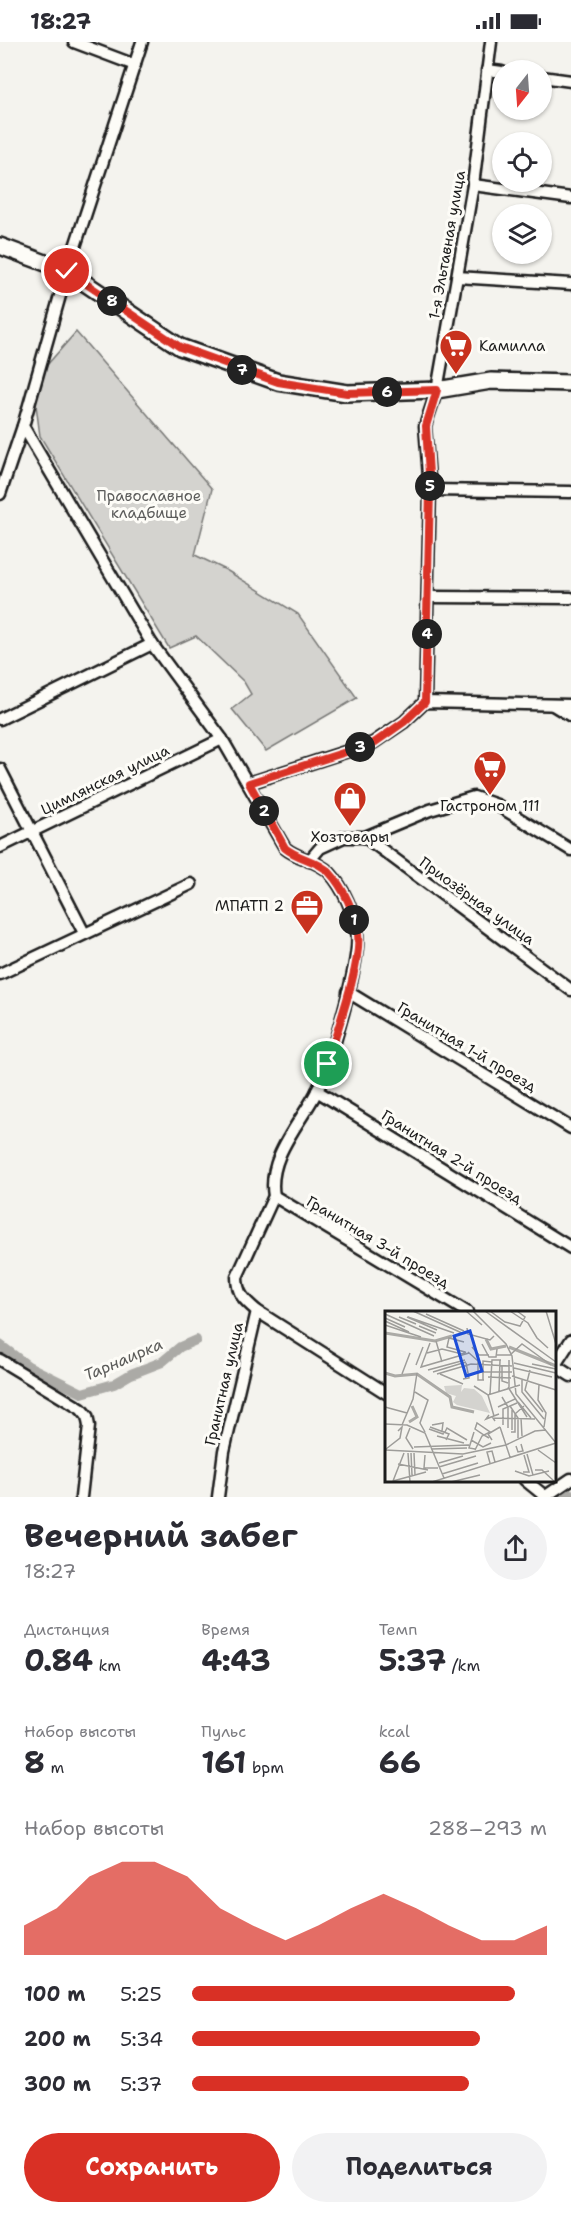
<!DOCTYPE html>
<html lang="ru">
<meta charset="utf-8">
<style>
:root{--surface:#fff;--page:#f2f2f3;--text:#2b2b33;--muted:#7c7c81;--accent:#d93025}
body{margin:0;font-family:"Shantell Sans",sans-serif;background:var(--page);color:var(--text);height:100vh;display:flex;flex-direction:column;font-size:22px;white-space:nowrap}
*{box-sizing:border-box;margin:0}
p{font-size:20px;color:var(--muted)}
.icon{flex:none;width:33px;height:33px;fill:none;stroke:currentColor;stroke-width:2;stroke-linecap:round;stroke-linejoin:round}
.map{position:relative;height:1455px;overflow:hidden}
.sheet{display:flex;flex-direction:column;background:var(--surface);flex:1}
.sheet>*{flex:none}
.needle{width:39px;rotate:197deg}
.tools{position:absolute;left:492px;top:18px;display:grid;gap:12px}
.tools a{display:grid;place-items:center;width:60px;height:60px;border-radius:50%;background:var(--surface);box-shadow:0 2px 4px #0004;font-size:30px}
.pin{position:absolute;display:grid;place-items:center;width:51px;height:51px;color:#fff;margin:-26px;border:3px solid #fff;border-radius:50%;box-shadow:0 2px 6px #0007}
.km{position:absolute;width:30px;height:30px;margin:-15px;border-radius:50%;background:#222;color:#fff;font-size:16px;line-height:30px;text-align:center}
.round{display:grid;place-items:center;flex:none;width:63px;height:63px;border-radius:32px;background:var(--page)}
.overview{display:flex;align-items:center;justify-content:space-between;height:102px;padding:0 24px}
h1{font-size:33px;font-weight:700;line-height:45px}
.stats{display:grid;grid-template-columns:repeat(3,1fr);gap:9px;height:102px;padding:6px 24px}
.stats div{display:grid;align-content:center}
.stats b{font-size:30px;font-weight:700}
.stats small{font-size:16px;font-weight:400}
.stats p{font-size:16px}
.chart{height:168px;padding:12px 24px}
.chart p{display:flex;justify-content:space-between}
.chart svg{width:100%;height:108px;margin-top:6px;fill:var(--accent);opacity:.7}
.button{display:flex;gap:12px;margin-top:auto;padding:12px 24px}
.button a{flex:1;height:69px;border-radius:36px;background:var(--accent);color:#fff;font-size:24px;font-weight:700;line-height:69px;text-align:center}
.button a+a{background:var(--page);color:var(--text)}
ul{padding:0 24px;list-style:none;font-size:20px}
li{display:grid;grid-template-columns:96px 72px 1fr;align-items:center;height:45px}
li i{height:15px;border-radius:8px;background:var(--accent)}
.status{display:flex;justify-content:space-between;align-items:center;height:42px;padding:0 30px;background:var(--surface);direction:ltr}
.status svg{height:16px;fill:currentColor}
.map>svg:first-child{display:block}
</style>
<div class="status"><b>18:27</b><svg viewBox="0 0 49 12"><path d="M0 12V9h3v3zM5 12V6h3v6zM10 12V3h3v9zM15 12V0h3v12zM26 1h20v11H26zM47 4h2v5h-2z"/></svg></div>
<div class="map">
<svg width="571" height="1455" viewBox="0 0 571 1455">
<rect width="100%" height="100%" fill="#f4f3ee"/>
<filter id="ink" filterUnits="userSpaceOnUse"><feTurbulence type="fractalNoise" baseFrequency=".0167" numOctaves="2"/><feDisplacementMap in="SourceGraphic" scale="12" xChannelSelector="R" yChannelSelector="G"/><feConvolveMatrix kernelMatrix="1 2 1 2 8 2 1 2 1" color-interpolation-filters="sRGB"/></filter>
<g filter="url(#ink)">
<polygon fill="#d4d3cf" stroke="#787876" stroke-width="1.5" points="76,290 212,447 195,513 226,528 298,572 357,656 266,709 232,667 251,652 244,640 196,594 169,606 40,394 35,355 47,323"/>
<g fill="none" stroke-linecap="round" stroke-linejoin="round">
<g stroke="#abaaa6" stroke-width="10">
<polyline points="0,1303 28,1324 82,1351 114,1342 131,1332 162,1320 180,1305 196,1298"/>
<polyline points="564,1455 571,1452"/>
</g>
<defs>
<g id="street">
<polyline points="74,0 135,23"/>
<path d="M 142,0 L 67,229 L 23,384 L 152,602 L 222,697 L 285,806 C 298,817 317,818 329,830 C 344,846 354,871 357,892 C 361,918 329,1026 316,1051 C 299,1083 267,1116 274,1154 L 237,1235 C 237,1252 244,1258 257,1269 L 386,1351"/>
<polyline points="487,28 502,30"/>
<polyline points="542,35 571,39"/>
<polyline points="473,143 571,156"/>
<polyline points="457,235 571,242"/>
<polyline points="430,448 571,450"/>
<polyline points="0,452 23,384"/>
<polyline points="428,555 571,556"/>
<polyline points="425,660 430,448 425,384 437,348 457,235 473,143 491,0"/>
<polyline points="553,663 571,674"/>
<polyline points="0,677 152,602"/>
<polyline points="0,727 84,891"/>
<polyline points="249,741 373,701 404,680 425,660 571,663"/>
<polyline points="365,795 571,948"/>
<polyline points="0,805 222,697"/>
<polyline points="309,819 320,806 344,795 365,795 430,768 474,755 497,763 571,808"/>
<polyline points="0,932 191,842"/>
<polyline points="348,950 571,1086"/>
<polyline points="317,1049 571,1206"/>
<polyline points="274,1154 467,1270"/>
<polyline points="0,1318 81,1367 87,1374 89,1384 81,1455"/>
<polyline points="554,1323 571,1334"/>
<polyline points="555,1323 571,1298"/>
<polyline points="525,1438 546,1455"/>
<polyline points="546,1454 571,1437"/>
<polyline points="218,1455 224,1409 257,1269"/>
</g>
<polyline id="secondary" points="0,204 67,229 180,305 278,340 347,351 437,348 491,339 571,341"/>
</defs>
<use href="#street" stroke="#1c1c1c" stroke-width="15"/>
<use href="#secondary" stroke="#1c1c1c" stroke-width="20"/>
<use href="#street" stroke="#fdfcf7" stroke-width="10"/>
<use href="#secondary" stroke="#fdfcf7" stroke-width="15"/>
</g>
</g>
<g fill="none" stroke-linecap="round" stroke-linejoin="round" filter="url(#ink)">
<defs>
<path id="route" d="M 67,229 L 180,305 L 278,340 L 347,351 L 437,348 L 426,384 L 430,448 L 425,660 L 404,680 L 374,701 L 249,741 L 285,806 C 298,817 317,818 329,830 C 344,846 355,871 358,892 C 362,921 336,991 327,1022"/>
</defs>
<use href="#route" stroke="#fff" stroke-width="12"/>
<use href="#route" stroke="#d93025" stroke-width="8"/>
</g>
<defs>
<symbol id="supermarket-pin" viewBox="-11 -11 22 30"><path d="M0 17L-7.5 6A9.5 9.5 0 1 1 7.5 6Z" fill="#c8321e" stroke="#fdfcf7"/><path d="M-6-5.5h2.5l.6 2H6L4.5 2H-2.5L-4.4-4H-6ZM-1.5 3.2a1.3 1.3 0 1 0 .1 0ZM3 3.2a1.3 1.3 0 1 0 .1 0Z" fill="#fff"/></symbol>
<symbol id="shop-pin" viewBox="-11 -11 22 30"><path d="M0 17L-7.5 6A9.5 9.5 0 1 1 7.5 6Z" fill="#c8321e" stroke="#fdfcf7"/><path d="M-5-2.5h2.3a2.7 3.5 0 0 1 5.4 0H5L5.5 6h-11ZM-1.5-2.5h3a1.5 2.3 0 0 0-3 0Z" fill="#fff"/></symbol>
<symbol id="office-pin" viewBox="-11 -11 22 30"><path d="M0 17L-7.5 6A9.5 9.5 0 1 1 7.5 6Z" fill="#c8321e" stroke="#fdfcf7"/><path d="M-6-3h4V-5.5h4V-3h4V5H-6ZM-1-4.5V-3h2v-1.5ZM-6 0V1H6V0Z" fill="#fff"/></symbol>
</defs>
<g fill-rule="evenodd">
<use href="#supermarket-pin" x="437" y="285" width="38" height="52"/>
<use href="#supermarket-pin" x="471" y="706" width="38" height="52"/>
<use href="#shop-pin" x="331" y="737" width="38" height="52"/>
<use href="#office-pin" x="288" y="845" width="38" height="52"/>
</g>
<g text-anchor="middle" stroke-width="6" stroke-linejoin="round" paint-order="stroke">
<g font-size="15" fill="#1c1c1c" stroke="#fdfcf7">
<text transform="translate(447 203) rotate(-80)" y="5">1-я Эльтавная улица</text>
<text transform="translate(105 738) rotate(-26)" y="5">Цимлянская улица</text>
<text transform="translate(477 859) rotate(36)" y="5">Приозёрная улица</text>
<text transform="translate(467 1005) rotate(31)" y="5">Гранитная 1-й проезд</text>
<text transform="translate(452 1115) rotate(32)" y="5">Гранитная 2-й проезд</text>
<text transform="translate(378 1200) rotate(31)" y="5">Гранитная 3-й проезд</text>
<text transform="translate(224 1342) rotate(-77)" y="5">Гранитная улица</text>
</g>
<g font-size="15" fill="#1c1c1c" stroke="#fdfcf7">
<text x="479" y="309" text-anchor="start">Камилла</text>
<text x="490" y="769">Гастроном 111</text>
<text x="350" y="800">Хозтовары</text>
<text x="284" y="869" text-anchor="end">МПАТП 2</text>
</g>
<g font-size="15" fill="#5c5c5b" stroke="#fdfcf7">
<text x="149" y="459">Православное<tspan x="149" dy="17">кладбище</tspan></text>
</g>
<g font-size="16" font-style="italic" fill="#5c5c5a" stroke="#fdfcf7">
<text transform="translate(123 1317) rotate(-23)" y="6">Тарнаирка</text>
</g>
</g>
<g transform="translate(385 1269)">
<rect width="171" height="171" fill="#f4f3ee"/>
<path d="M 77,74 L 76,81 L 79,77 L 89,78 L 97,85 L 105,102 L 72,94 L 68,91 L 71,85 L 61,82 L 59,75 Z" fill="#d4d3cf"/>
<path fill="none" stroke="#abaaa6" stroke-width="3" d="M 0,22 L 50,30 L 67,25M 101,28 L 106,38 L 121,35M 124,36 L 171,55M 0,62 L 10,65 L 32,63 L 65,86 L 67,96 L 89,101M 24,111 L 32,106 L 27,95"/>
<path fill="none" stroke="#9e9d9a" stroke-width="1.5" d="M 28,0 L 77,22M 81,0 L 97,14M 88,0 L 121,33 L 127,45 L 131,83 L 171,132M 100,0 L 171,51M 105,0 L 120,11 L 135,15 L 140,6 L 132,0M 125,0 L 143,12 L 152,27 L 163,37M 161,0 L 171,33M 0,3 L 49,25M 41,3 L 79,20M 14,6 L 31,13M 22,6 L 52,19M 23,6 L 69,22M 0,7 L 20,16M 0,10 L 24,21M 0,14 L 36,26M 34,15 L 51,22M 82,17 L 83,23 L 105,29 L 109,25M 51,30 L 57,51M 79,31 L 64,27 L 62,36 L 80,41M 45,32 L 36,56 L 84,42M 97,33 L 104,46 L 111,46 L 112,38M 87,36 L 94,44 L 104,44M 83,41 L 93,50 L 93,69 L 99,69M 42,42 L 57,38 L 77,43 L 81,41M 112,44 L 125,44 L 137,33 L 166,54M 129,52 L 171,62M 147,53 L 171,58M 31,54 L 38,36M 117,55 L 117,70 L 123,72M 129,57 L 167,66M 43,59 L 80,49M 145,59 L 140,79 L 158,101M 48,61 L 81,51M 93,61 L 127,61M 17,63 L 25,42M 52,63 L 86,53 L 127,55M 55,63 L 78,73M 127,65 L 171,79M 103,66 L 126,67M 78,68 L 84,67 L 81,52M 98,69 L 98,50 L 107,51M 137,69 L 137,81 L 159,108M 154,74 L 153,89 L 161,102 L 159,116M 89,75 L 103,84 L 135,74M 123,76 L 142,106M 124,76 L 124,49M 114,80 L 115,49M 30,81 L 43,89 L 35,112 L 40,121M 105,83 L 107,49 L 116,49M 103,84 L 109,105M 117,86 L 123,96 L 123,117M 133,91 L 146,107M 125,95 L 133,107 L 133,127M 0,96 L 22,102M 113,96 L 130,88M 127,99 L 127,119M 104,104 L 101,108 L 114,103M 136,107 L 137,125M 110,110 L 108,107 L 150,108M 0,113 L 22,114 L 40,122 L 59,167M 17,114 L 28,88 L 32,62M 47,114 L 58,112 L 57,120M 118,114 L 118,98 L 132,92M 45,116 L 64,123 L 61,129M 115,116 L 125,146M 25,117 L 21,127 L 28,138M 44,118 L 58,123 L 59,120M 60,121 L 62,117 L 82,129M 89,121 L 84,137 L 90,138M 126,121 L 130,121 L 130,103 L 139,95M 52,125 L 79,132M 86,129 L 98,136 L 106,132M 107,129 L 103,123 L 115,116M 131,135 L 133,141 L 138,140 L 136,133M 29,136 L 84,134M 1,138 L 15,127 L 17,116 L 13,120M 46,138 L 82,137M 0,139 L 78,143 L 121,134 L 150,120 L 161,119M 90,139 L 97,125 L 105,121 L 92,112 L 90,118 L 99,124 L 104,127M 153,139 L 171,152M 23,142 L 25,171M 26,142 L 27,164M 29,142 L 30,164M 142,143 L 148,164M 40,144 L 39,157 L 53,157M 54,152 L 78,145M 105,152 L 102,141 L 107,140 L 110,151M 13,153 L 43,159M 54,156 L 91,145M 150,159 L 157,159 L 169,170M 130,160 L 144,165 L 164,160M 138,161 L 144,161 L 139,144M 57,163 L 93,152M 8,170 L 41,161M 8,170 L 19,142M 47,171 L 171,132M 66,171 L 95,164"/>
<path fill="#1d4ed8" fill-opacity="0.15" stroke="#1d4ed8" stroke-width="3" d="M 85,20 L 97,60 L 81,65 L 69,25 Z"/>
<rect width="171" height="171" fill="none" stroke="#1c1c1c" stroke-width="3"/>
</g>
</svg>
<div class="tools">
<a><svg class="needle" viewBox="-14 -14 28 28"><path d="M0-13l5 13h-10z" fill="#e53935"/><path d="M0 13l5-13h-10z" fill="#7c7c81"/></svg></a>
<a><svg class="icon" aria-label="locate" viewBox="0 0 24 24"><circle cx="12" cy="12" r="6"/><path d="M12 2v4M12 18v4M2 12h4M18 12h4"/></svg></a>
<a><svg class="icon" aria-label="layers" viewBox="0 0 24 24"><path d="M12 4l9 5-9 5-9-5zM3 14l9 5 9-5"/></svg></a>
</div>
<div class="pin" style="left:327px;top:1022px;background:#1e9e55"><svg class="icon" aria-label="arrive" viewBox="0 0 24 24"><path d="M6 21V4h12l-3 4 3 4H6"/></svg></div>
<div class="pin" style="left:67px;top:229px;background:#d93025"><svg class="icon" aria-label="check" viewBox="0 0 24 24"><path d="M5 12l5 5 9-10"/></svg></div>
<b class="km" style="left:354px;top:878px">1</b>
<b class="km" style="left:264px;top:769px">2</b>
<b class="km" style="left:360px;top:705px">3</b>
<b class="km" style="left:427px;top:592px">4</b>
<b class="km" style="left:430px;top:444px">5</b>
<b class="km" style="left:387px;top:350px">6</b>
<b class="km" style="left:242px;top:328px">7</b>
<b class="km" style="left:112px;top:259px">8</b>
</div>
<section class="sheet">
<div class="overview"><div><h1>Вечерний забег</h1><p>18:27</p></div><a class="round"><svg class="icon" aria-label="share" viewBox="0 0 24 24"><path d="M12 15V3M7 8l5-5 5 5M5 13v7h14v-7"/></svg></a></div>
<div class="stats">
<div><p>Дистанция</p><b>0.84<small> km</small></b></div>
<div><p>Время</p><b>4:43</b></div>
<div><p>Темп</p><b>5:37<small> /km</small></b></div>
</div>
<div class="stats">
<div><p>Набор высоты</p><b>8<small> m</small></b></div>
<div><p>Пульс</p><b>161<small> bpm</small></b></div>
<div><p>kcal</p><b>66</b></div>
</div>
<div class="chart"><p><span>Набор высоты</span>288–293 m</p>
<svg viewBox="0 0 160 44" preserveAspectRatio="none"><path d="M0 44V32L10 25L20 12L30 6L40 6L50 12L60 25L70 32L80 38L90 32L100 25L110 19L120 25L130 32L140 38L150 38L160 32V44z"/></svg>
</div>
<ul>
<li><b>100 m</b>5:25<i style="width:91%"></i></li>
<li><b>200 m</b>5:34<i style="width:81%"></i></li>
<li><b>300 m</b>5:37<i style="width:78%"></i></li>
</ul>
<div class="button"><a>Сохранить</a><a>Поделиться</a></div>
</section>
